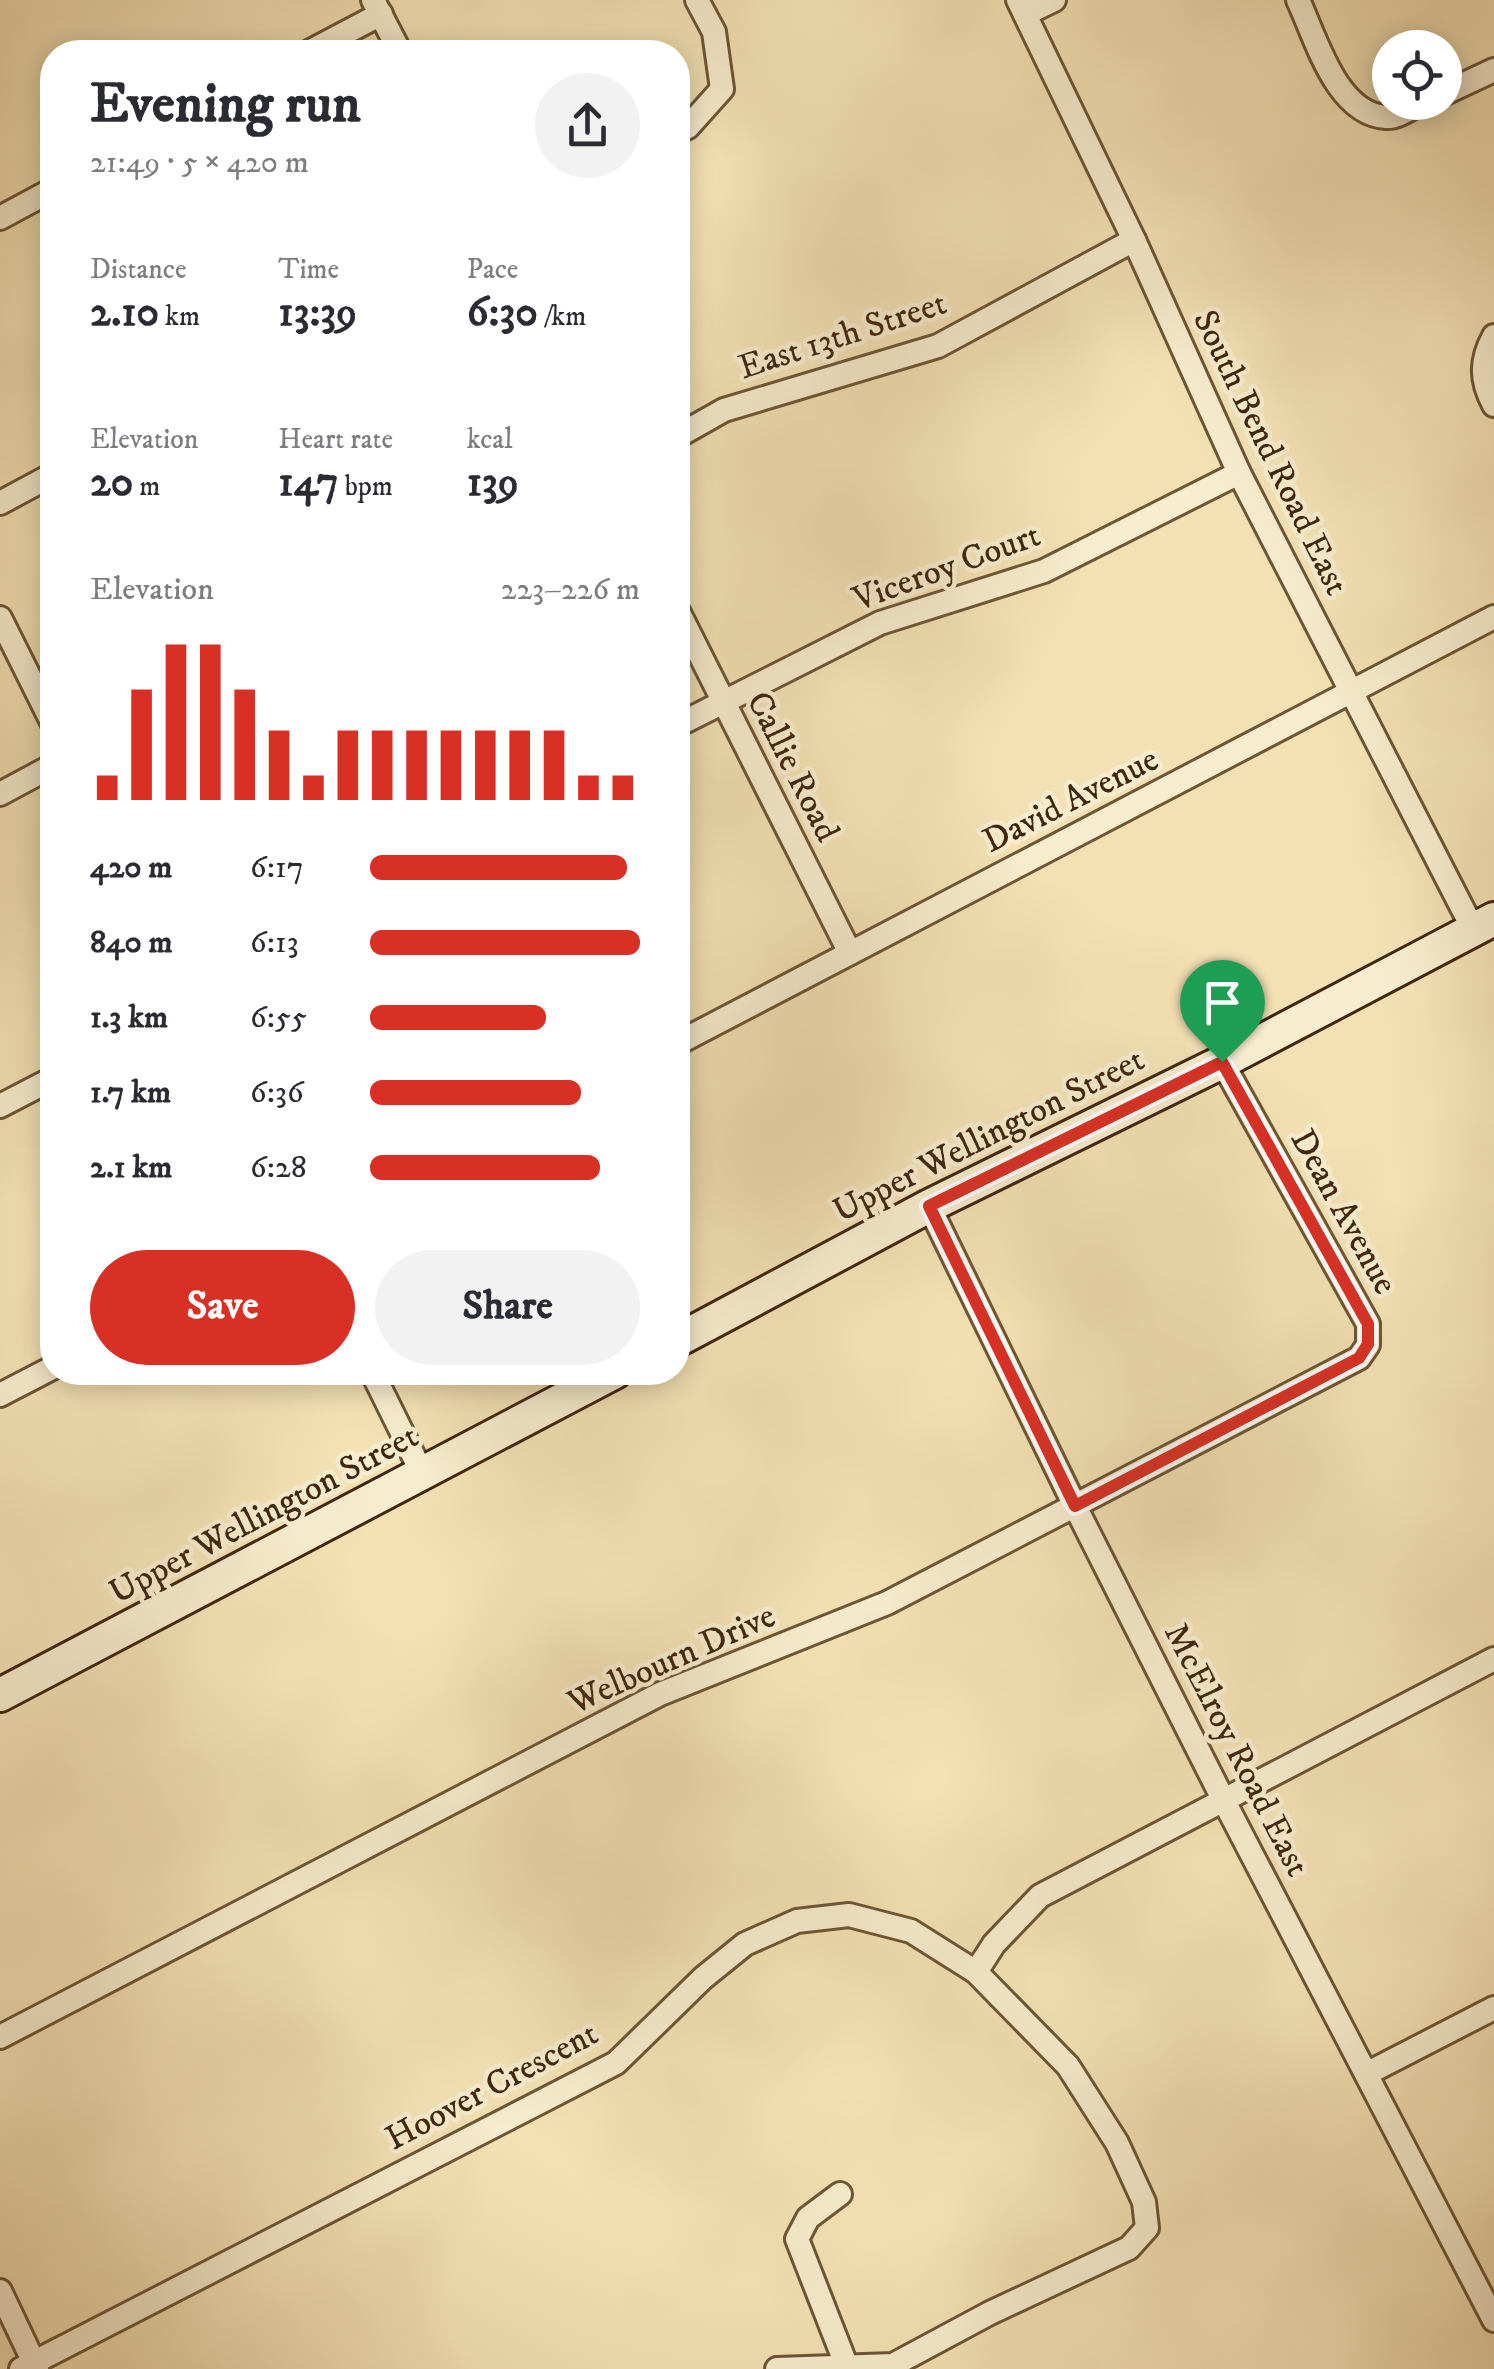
<!DOCTYPE html>
<meta charset="utf-8">
<style>
:root{--surface:#fff;--page:#f2f2f3;--text:#2b2b33;--muted:#7c7c81;--accent:#d93025}
body{margin:0;font-family:"IM FELL DW Pica",serif;background:var(--page);color:var(--text);height:100vh;display:flex;flex-direction:column;font-size:38px;white-space:nowrap}
*{box-sizing:border-box;margin:0}
p{font-size:32px;color:var(--muted)}
.icon{flex:none;width:55px;height:55px;fill:none;stroke:currentColor;stroke-width:2;stroke-linecap:round;stroke-linejoin:round}
.map{position:relative;flex:1;overflow:hidden}
.side{position:absolute;left:40px;top:40px;width:650px;height:1345px;display:flex;flex-direction:column;background:var(--surface);border-radius:40px;box-shadow:0 5px 25px #0003}
.side>*{flex:none}
.buttons{position:absolute;left:1372px;top:30px;display:grid;gap:20px}
.buttons a{display:grid;place-items:center;width:90px;height:90px;border-radius:50%;background:var(--surface);box-shadow:0 5px 25px #0003;font-size:50px}
.pin{position:absolute;display:grid;place-items:center;width:85px;height:85px;color:#fff;margin:-102px -42px;border-radius:50% 50% 50% 0;rotate:-45deg;box-shadow:0 0 10px #0007}
.pin .icon{rotate:45deg}
.round{display:grid;place-items:center;flex:none;width:105px;height:105px;border-radius:52px;background:var(--page)}
.summary{display:flex;align-items:center;justify-content:space-between;height:170px;padding:0 50px}
h1{font-size:55px;font-weight:800;line-height:75px}
.stats{display:grid;grid-template-columns:repeat(3,1fr);gap:15px;height:170px;padding:10px 50px}
.stats div{display:grid;align-content:center}
.stats b{font-size:42px;font-weight:800}
.stats small{font-size:28px;font-weight:400}
.stats p{font-size:28px}
.chart{height:280px;padding:20px 50px}
.chart p{display:flex;justify-content:space-between}
.chart svg{width:100%;height:180px;margin-top:10px;stroke:var(--accent);stroke-width:6}
.cta{display:flex;gap:20px;margin-top:auto;padding:20px 50px}
.cta a{flex:1;height:115px;border-radius:60px;background:var(--accent);color:#fff;font-size:40px;font-weight:800;line-height:115px;text-align:center}
.cta a+a{background:var(--page);color:var(--text)}
ul{padding:0 50px;list-style:none;font-size:32px}
li{display:grid;grid-template-columns:160px 120px 1fr;align-items:center;height:75px}
li i{height:25px;border-radius:12px;background:var(--accent)}
.map>svg:first-child{display:block}
</style>
<div class="map">
<svg width="1494" height="2369" viewBox="0 0 1494 2369">
<rect width="100%" height="100%" fill="#f3e1b4"/>
<filter id="stains"><feTurbulence type="fractalNoise" baseFrequency=".002" numOctaves="4"/><feColorMatrix values="0 0 0 0 .2 0 0 0 0 .09 0 0 0 0 .02 0 0 0 .5 -.17"/></filter>
<radialGradient id="worn" r=".72"><stop offset=".6" stop-color="#630" stop-opacity="0"/><stop offset="1" stop-color="#630" stop-opacity=".3"/></radialGradient>
<g fill="none" stroke-linecap="round" stroke-linejoin="round">
<defs>
<g id="minor">
<polyline points="373,0 400,52"/>
<polyline points="1018,0 1134,240 1239,473 1473,929"/>
<path d="M 1298,0 C 1316,38 1336,114 1386,117 C 1398,118 1412,107 1423,102"/>
<polyline points="1025,14 1054,0"/>
<polyline points="309,52 381,14"/>
<polyline points="1445,93 1494,70"/>
<polyline points="678,132 688,127 722,89 714,32 697,0"/>
<polyline points="0,218 52,190"/>
<path d="M 1494,336 C 1480,361 1481,381 1494,405"/>
<polyline points="678,436 724,410 938,346 1134,240"/>
<polyline points="0,503 52,475"/>
<polyline points="678,611 850,953"/>
<polyline points="0,618 52,722"/>
<polyline points="678,725 880,623 1044,571 1239,473"/>
<polyline points="0,794 52,766"/>
<polyline points="678,1043 1494,617"/>
<polyline points="0,1106 52,1079"/>
<polyline points="929,1206 1075,1506 1224,1801 1494,2320"/>
<polyline points="372,1372 423,1475"/>
<polyline points="0,1395 52,1368"/>
<polyline points="976,1972 994,1944 1040,1896 1494,1659"/>
<polyline points="0,2037 660,1694 887,1603 1359,1358 1368,1345 1368,1324 1222,1062"/>
<polyline points="1368,2073 1494,2008"/>
<polyline points="840,2194 808,2218 797,2239 847,2367"/>
<polyline points="0,2291 37,2369"/>
<polyline points="21,2369 616,2063 703,1978 745,1944 797,1921 849,1915 911,1931 976,1972 1068,2066 1117,2143 1144,2202 1147,2228 1129,2248 990,2313 893,2365 777,2369"/>
</g>
<g id="secondary">
<polyline points="678,1340 929,1206 1222,1062 1494,919"/>
<polyline points="0,1695 615,1372"/>
</g>
</defs>
<use href="#minor" stroke="#6d5535" stroke-width="28"/>
<use href="#secondary" stroke="#40260b" stroke-width="38"/>
<use href="#minor" stroke="#f7ecce" stroke-width="22"/>
<use href="#secondary" stroke="#f7ecce" stroke-width="32"/>
</g>
<g fill="none" stroke-linecap="round" stroke-linejoin="round">
<defs>
<polygon id="route" points="1222,1062 1368,1324 1368,1344 1359,1358 1075,1506 929,1206"/>
</defs>
<use href="#route" stroke="#fff" stroke-width="20"/>
<use href="#route" stroke="#d93025" stroke-width="12"/>
</g>
<g text-anchor="middle" stroke-width="9" stroke-linejoin="round" paint-order="stroke">
<g font-size="35" fill="#40260b" stroke="#f7ecce">
<text transform="translate(842 334) rotate(-18)" y="12">East 13th Street</text>
<text transform="translate(1272 452) rotate(64)" y="12">South Bend Road East</text>
<text transform="translate(946 566) rotate(-20)" y="12">Viceroy Court</text>
<text transform="translate(794 766) rotate(63)" y="12">Callie Road</text>
<text transform="translate(1070 799) rotate(-27)" y="12">David Avenue</text>
<text transform="translate(988 1134) rotate(-27)" y="12">Upper Wellington Street</text>
<text transform="translate(1345 1211) rotate(61)" y="12">Dean Avenue</text>
<text transform="translate(263 1513) rotate(-28)" y="12">Upper Wellington Street</text>
<text transform="translate(671 1658) rotate(-24)" y="12">Welbourn Drive</text>
<text transform="translate(1238 1749) rotate(63)" y="12">McElroy Road East</text>
<text transform="translate(491 2085) rotate(-28)" y="12">Hoover Crescent</text>
</g>
</g>
<rect width="100%" height="100%" filter="url(#stains)"/>
<rect width="100%" height="100%" fill="url(#worn)"/>
</svg>
<div class="buttons">
<a><svg class="icon" aria-label="locate" viewBox="0 0 24 24"><circle cx="12" cy="12" r="6"/><path d="M12 2v4M12 18v4M2 12h4M18 12h4"/></svg></a>
</div>
<div class="pin" style="left:1222px;top:1062px;background:#1e9e55"><svg class="icon" aria-label="arrive" viewBox="0 0 24 24"><path d="M6 21V4h12l-3 4 3 4H6"/></svg></div>
<section class="side">
<div class="summary"><div><h1>Evening run</h1><p>21:49 · 5 × 420 m</p></div><a class="round"><svg class="icon" aria-label="share" viewBox="0 0 24 24"><path d="M12 15V3M7 8l5-5 5 5M5 13v7h14v-7"/></svg></a></div>
<div class="stats">
<div><p>Distance</p><b>2.10<small> km</small></b></div>
<div><p>Time</p><b>13:39</b></div>
<div><p>Pace</p><b>6:30<small> /km</small></b></div>
</div>
<div class="stats">
<div><p>Elevation</p><b>20<small> m</small></b></div>
<div><p>Heart rate</p><b>147<small> bpm</small></b></div>
<div><p>kcal</p><b>139</b></div>
</div>
<div class="chart"><p><span>Elevation</span>223–226 m</p>
<svg viewBox="0 0 160 44" preserveAspectRatio="none"><path d="M5 44V38M15 44V17M25 44V6M35 44V6M45 44V17M55 44V27M65 44V38M75 44V27M85 44V27M95 44V27M105 44V27M115 44V27M125 44V27M135 44V27M145 44V38M155 44V38"/></svg>
</div>
<ul>
<li><b>420 m</b>6:17<i style="width:95%"></i></li>
<li><b>840 m</b>6:13<i style="width:100%"></i></li>
<li><b>1.3 km</b>6:55<i style="width:65%"></i></li>
<li><b>1.7 km</b>6:36<i style="width:78%"></i></li>
<li><b>2.1 km</b>6:28<i style="width:85%"></i></li>
</ul>
<div class="cta"><a>Save</a><a>Share</a></div>
</section>
</div>
